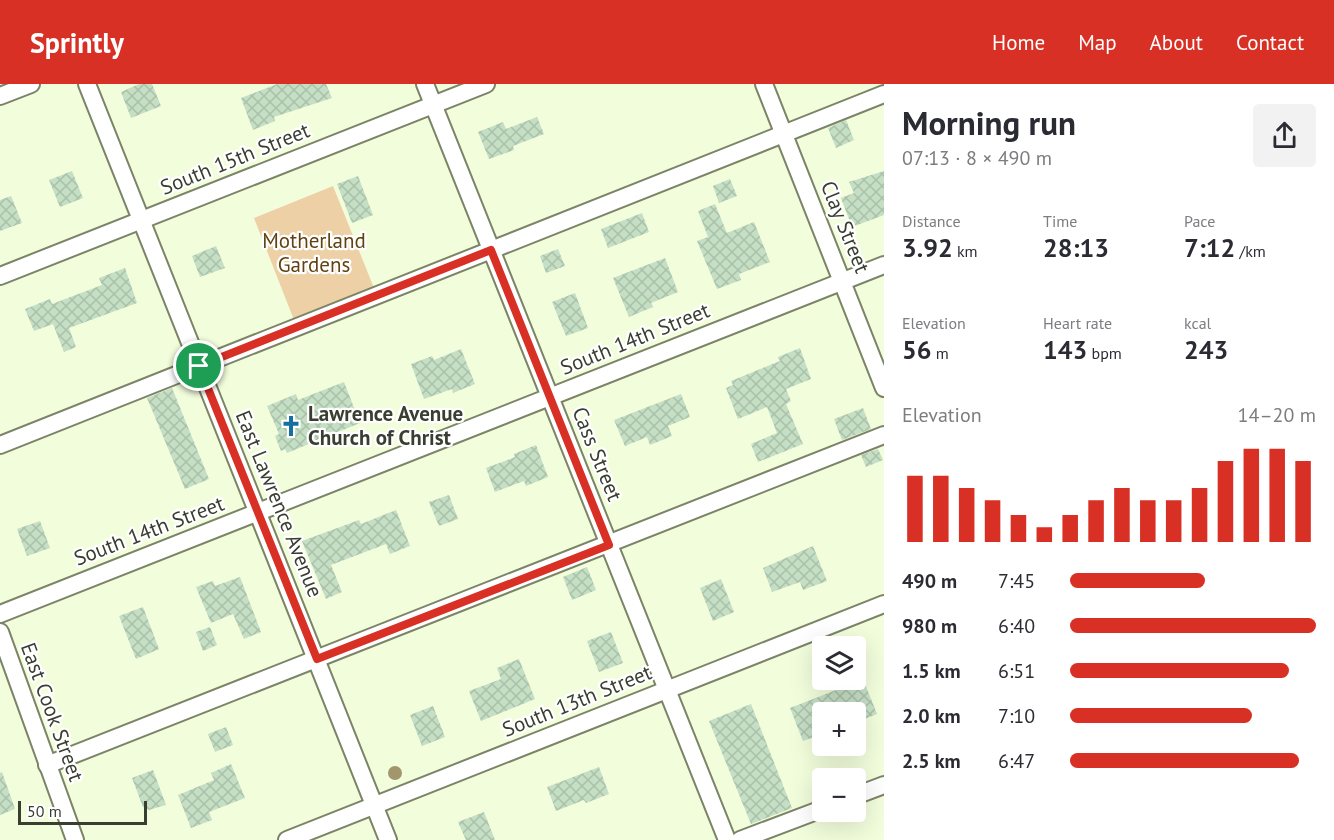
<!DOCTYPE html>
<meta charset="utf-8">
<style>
:root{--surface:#fff;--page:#f2f2f3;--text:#2b2b33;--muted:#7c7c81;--accent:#d93025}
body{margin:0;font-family:"PT Sans",sans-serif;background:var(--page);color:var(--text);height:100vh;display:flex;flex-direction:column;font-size:22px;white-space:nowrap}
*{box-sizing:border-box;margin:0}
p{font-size:20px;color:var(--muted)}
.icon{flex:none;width:33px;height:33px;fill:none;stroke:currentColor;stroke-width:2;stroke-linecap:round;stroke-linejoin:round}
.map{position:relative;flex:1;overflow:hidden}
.side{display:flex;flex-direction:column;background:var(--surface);width:450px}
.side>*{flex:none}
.tools{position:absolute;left:812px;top:552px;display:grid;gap:12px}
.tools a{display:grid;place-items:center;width:54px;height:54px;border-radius:6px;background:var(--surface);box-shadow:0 6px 24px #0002;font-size:30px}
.scale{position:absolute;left:18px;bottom:15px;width:129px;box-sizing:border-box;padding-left:6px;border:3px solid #3a3e31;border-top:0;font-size:16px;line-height:21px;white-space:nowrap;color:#3a3e31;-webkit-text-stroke:4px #fff;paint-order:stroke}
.pin{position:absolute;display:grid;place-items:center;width:51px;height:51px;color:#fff;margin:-26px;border:3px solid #fff;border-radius:50%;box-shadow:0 2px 6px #0007}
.round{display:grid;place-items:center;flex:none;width:63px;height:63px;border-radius:6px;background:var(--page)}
.summary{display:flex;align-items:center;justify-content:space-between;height:102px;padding:0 18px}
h1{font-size:33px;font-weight:800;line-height:45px}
.metrics{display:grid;grid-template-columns:repeat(3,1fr);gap:9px;height:102px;padding:6px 18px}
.metrics div{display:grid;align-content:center}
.metrics b{font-size:26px;font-weight:800}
.metrics small{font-size:16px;font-weight:400}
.metrics p{font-size:16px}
.chart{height:168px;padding:12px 18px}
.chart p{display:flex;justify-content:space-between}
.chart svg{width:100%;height:108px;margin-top:6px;stroke:var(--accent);stroke-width:6}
ul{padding:0 18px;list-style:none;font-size:20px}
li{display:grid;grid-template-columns:96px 72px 1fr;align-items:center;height:45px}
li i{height:15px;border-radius:8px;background:var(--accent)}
header{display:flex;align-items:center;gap:36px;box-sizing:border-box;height:84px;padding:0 30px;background:var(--accent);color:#fff}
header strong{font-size:28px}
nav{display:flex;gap:33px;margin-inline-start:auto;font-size:21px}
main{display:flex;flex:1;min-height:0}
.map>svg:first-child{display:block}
</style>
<header>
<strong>Sprintly</strong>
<nav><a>Home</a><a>Map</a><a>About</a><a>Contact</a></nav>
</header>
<main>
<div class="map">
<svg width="884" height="756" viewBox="0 0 884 756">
<defs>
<pattern id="building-cross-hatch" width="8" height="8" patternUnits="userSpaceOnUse" patternTransform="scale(1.5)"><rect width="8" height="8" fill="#c5dfc5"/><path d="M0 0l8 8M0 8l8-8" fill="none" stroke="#aac0aa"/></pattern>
</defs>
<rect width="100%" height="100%" fill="#f2fddc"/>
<polygon fill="#eed0a6" points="333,102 374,204 294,236 254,134"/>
<g fill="url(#building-cross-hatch)">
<polygon points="139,0 152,0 161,22 131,34 121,8"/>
<polygon points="277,0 326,0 332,14 274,33 275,37 253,46 241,14"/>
<polygon points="537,33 544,50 513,62 514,66 489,75 478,48 503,38 506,45"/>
<polygon points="846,36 854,56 836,64 828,44"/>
<polygon points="72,87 83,114 60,123 49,96"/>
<polygon points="884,87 884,131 852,143 841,114 854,109 849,98"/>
<polygon points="358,92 373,131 352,139 337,100"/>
<polygon points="730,95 737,112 719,119 713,102"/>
<polygon points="11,112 22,139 0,147 0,116"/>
<polygon points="715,120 727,149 754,138 770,178 739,190 741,196 717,205 697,157 708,153 698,127"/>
<polygon points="642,129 649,148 608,164 601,145"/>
<polygon points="216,162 225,184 200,193 192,172"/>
<polygon points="558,165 565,182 546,189 540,172"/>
<polygon points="665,174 678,208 651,219 653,223 629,233 613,194"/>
<polygon points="125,184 137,219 69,244 76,263 64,268 53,240 34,247 25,225 50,215 52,220 102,201 99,194"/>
<polygon points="575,209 588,244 566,252 552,218"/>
<polygon points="800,264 811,295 786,305 791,317 786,320 803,360 758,378 751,360 777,349 767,323 738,335 726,304 733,301 731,297 780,277 778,273"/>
<polygon points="461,265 475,300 453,309 452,305 424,315 411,280 432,272 434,276"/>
<polygon points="344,298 360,339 287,369 285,365 281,367 275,352 279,350 267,322 296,310 298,316"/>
<polygon points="172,304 209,395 185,405 147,314"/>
<polygon points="681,310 690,333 668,342 672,352 650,361 647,353 625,362 614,336"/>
<polygon points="863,324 871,345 842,356 834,335"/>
<polygon points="536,361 548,393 526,402 524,397 495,408 486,384 515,373 514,370"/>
<polygon points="878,365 883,376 866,383 861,371"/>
<polygon points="449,411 458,435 439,442 429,418"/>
<polygon points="396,426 410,462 390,470 386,460 331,481 342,508 326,515 302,457 359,436 361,440"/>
<polygon points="40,437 50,464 27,472 17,445"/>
<polygon points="813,462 827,497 803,506 800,498 772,508 763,484"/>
<polygon points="587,483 596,506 572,516 563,493"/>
<polygon points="240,493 261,548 244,555 233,530 211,539 196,503 213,497 215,502"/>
<polygon points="721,495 734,528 713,537 700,504"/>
<polygon points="143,523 159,565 136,575 119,532"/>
<polygon points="210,543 217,561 203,567 196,548"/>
<polygon points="611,548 623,579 599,588 587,557"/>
<polygon points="519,575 535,615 481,637 469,607 501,595 497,584"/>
<polygon points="859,597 860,602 865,600 877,630 855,639 855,628 822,628 822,650 803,657 790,624"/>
<polygon points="751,620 792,724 751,740 709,637"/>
<polygon points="433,622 445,653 422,662 410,631"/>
<polygon points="226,643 233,661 215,668 208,650"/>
<polygon points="231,680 245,714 209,728 212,736 191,744 178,711 214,696 211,689"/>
<polygon points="599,683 609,710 586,719 584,716 556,727 547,703"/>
<polygon points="153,686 166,721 149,726 143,723 132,694"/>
<polygon points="2,688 15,725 0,731 0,689"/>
<polygon points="484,728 495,756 466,756 458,738"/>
</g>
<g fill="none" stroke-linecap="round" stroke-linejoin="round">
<defs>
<g id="minor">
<polyline points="87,0 388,756"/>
<polyline points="425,0 727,756"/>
<polyline points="764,0 884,304"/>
<polyline points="0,12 31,0"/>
<polyline points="0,192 486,0"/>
<polyline points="0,361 884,10"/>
<polyline points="0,530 884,181"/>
<polyline points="0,548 75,756"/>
<polyline points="47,681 884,351"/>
<polyline points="855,712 884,701"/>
<polyline points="287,756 884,520"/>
<polyline points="740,756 822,725"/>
</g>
</defs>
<use href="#minor" stroke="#7b8467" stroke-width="20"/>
<use href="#minor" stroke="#fff" stroke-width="16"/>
</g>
<circle fill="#a2966c" cx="395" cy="689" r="7"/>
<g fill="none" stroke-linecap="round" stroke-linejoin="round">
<defs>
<polygon id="route" points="491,166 609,461 317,575 199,282"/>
</defs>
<use href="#route" stroke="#fff" stroke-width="12"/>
<use href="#route" stroke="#d93025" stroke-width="8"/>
</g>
<defs>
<symbol id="church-bare" viewBox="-9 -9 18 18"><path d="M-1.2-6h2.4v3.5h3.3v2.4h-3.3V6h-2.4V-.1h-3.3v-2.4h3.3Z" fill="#166f9f" stroke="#fff" stroke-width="2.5" paint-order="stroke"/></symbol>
</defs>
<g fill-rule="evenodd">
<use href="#church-bare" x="276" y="327" width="30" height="30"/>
</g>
<g text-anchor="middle" stroke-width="4.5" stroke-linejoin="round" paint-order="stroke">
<g font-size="21" fill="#3a3e31" stroke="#fff">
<text transform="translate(235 75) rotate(-22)" y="7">South 15th Street</text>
<text transform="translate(845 143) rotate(68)" y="7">Clay Street</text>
<text transform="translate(635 255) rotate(-22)" y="7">South 14th Street</text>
<text transform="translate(597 370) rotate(68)" y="7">Cass Street</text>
<text transform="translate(279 420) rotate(68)" y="7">East Lawrence Avenue</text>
<text transform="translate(149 447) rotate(-21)" y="7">South 14th Street</text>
<text transform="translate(577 617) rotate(-22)" y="7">South 13th Street</text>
<text transform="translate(52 628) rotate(70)" y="7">East Cook Street</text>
</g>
<g font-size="21" fill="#614210" stroke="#fff">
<text x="314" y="164">Motherland<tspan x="314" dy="24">Gardens</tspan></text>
</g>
<g font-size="21" font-weight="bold" fill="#3a3e31" stroke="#fff" text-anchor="start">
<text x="308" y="337">Lawrence Avenue<tspan x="308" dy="24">Church of Christ</tspan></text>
</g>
</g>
</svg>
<div class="tools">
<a><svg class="icon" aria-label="layers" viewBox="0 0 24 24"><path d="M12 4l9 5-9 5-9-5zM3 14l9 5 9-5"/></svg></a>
<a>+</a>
<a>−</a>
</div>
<div class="scale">50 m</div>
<div class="pin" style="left:199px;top:282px;background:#1e9e55"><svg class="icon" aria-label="arrive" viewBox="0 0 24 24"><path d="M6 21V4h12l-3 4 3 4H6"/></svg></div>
</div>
<section class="side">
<div class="summary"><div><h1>Morning run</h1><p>07:13 · 8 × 490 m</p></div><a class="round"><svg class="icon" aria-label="share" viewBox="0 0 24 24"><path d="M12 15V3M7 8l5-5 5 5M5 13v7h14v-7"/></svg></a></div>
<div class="metrics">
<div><p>Distance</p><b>3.92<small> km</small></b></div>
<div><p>Time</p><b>28:13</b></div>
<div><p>Pace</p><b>7:12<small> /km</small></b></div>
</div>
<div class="metrics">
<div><p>Elevation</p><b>56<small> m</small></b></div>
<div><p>Heart rate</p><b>143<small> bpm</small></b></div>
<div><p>kcal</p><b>243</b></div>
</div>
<div class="chart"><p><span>Elevation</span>14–20 m</p>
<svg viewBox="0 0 160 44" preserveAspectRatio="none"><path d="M5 44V17M15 44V17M25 44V22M35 44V27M45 44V33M55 44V38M65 44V33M75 44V27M85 44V22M95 44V27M105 44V27M115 44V22M125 44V11M135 44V6M145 44V6M155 44V11"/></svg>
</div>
<ul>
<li><b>490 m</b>7:45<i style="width:55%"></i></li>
<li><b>980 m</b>6:40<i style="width:100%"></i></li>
<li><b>1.5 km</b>6:51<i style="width:89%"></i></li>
<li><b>2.0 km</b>7:10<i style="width:74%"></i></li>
<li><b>2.5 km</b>6:47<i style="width:93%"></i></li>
</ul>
</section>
</main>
